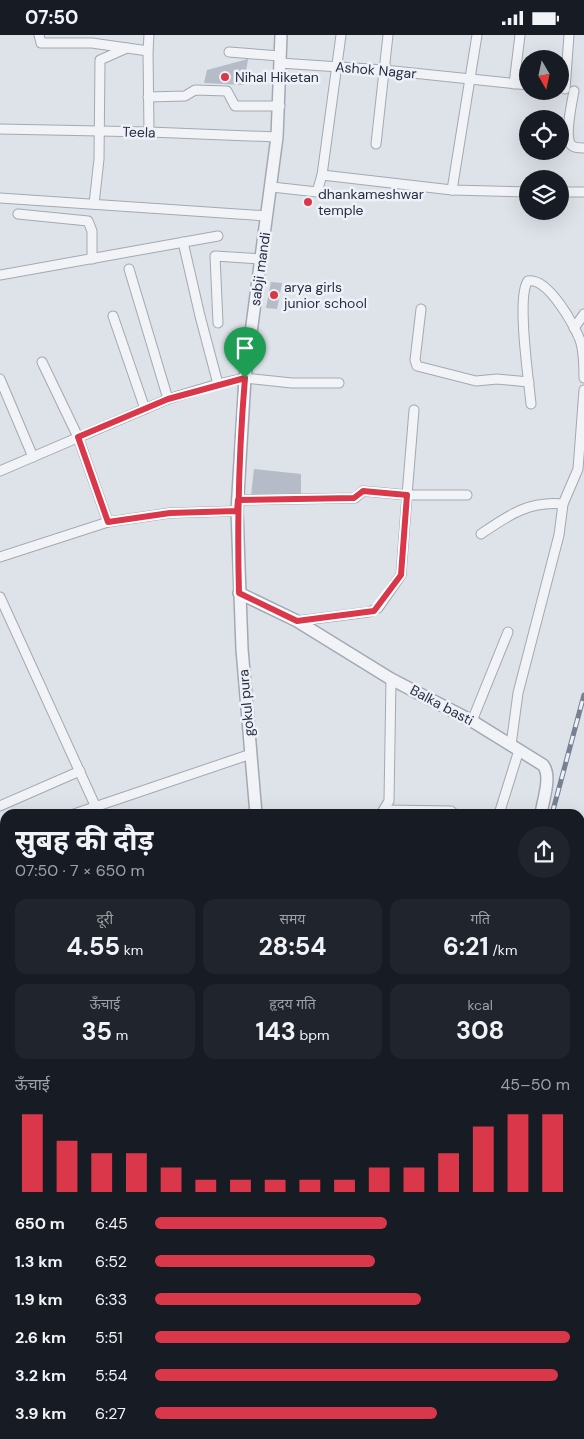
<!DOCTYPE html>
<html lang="hi">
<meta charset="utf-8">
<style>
:root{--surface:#171b24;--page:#20242c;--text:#f1f3f6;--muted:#9ea1a6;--accent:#db374a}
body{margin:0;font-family:"DM Sans","Noto Sans Devanagari",sans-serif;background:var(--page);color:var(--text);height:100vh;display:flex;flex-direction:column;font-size:19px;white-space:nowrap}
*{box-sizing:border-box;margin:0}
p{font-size:16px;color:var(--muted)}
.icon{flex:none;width:28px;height:28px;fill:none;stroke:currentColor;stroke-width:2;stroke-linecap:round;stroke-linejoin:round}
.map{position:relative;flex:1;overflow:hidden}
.side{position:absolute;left:0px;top:774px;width:585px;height:631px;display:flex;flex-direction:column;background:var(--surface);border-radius:15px 15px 0 0;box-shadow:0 5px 20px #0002}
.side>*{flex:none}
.needle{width:32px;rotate:171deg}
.controls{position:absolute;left:519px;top:15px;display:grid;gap:10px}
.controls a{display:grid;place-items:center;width:50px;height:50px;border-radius:50%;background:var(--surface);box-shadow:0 5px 20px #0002;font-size:25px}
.pin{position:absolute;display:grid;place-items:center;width:42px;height:42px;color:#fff;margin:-51px -21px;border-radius:50% 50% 50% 0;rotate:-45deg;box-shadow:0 0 5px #0007}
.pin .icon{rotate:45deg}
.round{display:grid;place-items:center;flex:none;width:52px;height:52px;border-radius:26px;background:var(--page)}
.headline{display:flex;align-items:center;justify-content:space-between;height:85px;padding:0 15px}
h1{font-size:28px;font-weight:700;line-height:38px}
.stats{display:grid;grid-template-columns:repeat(3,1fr);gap:8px;height:85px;padding:5px 15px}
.stats div{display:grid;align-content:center;border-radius:12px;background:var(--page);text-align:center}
.stats b{font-size:25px;font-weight:700}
.stats small{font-size:14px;font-weight:400}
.stats p{font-size:14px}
.chart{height:140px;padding:10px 15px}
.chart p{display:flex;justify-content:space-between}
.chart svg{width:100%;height:90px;margin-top:5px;stroke:var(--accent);stroke-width:6}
ul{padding:0 15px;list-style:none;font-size:16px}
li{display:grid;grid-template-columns:80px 60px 1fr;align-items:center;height:38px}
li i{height:12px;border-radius:6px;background:var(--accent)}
.status{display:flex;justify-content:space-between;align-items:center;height:35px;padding:0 25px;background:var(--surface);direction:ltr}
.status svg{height:14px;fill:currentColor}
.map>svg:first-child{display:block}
</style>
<div class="status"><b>07:50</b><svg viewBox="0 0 49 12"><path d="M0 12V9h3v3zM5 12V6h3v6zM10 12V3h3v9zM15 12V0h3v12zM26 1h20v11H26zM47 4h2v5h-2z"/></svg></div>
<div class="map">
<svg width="584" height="1404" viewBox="0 0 584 1404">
<rect width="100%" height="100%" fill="#dee2e9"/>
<g fill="#b5bbc7">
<polygon points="248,24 244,50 204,48 207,35"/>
<polygon points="271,247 282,248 277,274 266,273"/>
<polygon points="254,434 301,439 301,459 251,461"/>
<polygon points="5,1106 5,1124 0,1124 0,1107"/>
</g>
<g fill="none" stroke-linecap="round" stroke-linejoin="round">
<defs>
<g id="minor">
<polyline points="39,0 41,8 92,8 148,16 149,0"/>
<polyline points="148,16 149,97"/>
<polyline points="229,17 280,21"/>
<polyline points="280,28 384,35 528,50"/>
<polyline points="514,49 520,0"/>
<polyline points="565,54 569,0"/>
<path d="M 574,56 C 572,67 565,98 570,108 C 572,113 579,113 584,113"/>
<polyline points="148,62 185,61 195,55 227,56 235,71 280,71"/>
<polyline points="0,94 149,97 277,102"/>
<polyline points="376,109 388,0"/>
<polyline points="322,140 341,0"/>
<polyline points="272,152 317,157 322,140 452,155 528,157"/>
<polyline points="452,155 477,0"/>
<polyline points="560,157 584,157"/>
<polyline points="0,163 267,181"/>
<polyline points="94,169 99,124 100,25 127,13"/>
<polyline points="18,179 88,186 92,196 92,224"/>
<polyline points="183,207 200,281 218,349"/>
<polyline points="129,234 168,364"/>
<polyline points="0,240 218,201"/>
<polyline points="421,274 415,325 417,331 476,346 497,344 529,347"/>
<polyline points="113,281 145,374"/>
<polyline points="218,288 215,221 262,224"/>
<polyline points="574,293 584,279"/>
<polyline points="42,327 78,402 108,487"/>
<polyline points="0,344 33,422"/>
<path d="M 531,369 C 529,347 516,261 528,246 C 548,242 576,292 581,308 C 584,319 584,331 584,343"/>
<polyline points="414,375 407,460 467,460"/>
<polyline points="0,436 168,364 218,349 245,343 292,348 339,348"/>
<polyline points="237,465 355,463 363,456 407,460 401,540 378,573 369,577 297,586"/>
<path d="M 481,499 C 509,480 528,466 563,469"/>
<polyline points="0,522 108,487 170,478 237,476"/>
<polyline points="0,562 99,779"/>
<polyline points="472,686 508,597"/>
<polyline points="511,710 518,658 559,500 563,469 578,434 584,355"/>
<polyline points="0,771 80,736"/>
<polyline points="385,775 451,776 454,779"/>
<polyline points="74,779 251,719"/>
<polyline points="381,779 389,766 391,644"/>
<polyline points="499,779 519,715"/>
<polyline points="0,810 5,807"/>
<polyline points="580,849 584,849"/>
<polyline points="580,985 584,985"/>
<polyline points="0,1216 5,1216"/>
<polyline points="580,1278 584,1278"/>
<polyline points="0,1290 5,1291"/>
<polyline points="580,1388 584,1404"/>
<polyline points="218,1400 222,1404"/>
<polyline points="291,1400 292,1404"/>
<polyline points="393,1404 393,1400"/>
<polyline points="424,1404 424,1400"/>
</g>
<g id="tertiary">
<path d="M 239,558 L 297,586 L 391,644 L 472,686 L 543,730 C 552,741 543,765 541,779"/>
<polyline points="256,779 242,614 237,476 245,343 277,102 281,0"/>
<polyline points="580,809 584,809"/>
<polyline points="580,1086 584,1086"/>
<polyline points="0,1132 5,1132"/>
</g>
</defs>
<use href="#minor" stroke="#a3a9b4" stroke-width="11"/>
<use href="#tertiary" stroke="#a3a9b4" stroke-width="14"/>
<use href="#minor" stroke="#f1f3f7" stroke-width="9"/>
<use href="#tertiary" stroke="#f1f3f7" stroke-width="11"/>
<defs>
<g id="rail">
<polyline points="552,779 584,660"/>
<polyline points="549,1400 549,1404"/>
</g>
</defs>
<use href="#rail" stroke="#768194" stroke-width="5"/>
<use href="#rail" stroke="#eef1f7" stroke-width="3" stroke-dasharray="9" stroke-linecap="butt"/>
</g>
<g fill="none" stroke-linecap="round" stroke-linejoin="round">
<defs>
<path id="route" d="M 245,343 C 239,415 237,486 239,558 L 297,586 L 374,576 L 401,540 L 407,460 L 363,456 L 354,463 L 238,465 L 237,476 L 170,478 L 108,487 L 78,402 L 168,364 L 245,343"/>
</defs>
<use href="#route" stroke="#fff" stroke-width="10"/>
<use href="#route" stroke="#db374a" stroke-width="6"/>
</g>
<g fill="#db374a" stroke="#eef1f7" stroke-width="2">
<circle cx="225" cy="42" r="5"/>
<circle cx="308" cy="167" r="5"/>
<circle cx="274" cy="260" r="5"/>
</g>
<g text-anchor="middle" stroke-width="5" stroke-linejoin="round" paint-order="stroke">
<g font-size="14" fill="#262f42" stroke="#eef1f7">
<text transform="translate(376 35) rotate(5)" y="5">Ashok Nagar</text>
<text transform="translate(139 97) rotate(2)" y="5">Teela</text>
<text transform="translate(260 234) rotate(-82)" y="5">sabji mandi</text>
<text transform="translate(246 668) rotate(-95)" y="5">gokul pura</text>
<text transform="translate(442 670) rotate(28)" y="5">Balka basti</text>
</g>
<g font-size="14" fill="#262f42" stroke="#eef1f7" text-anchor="start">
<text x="235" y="47">Nihal Hiketan</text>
<text x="318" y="164">dhankameshwar<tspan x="318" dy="16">temple</tspan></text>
<text x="284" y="257">arya girls<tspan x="284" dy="16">junior school</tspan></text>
</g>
</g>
</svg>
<div class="controls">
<a><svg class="needle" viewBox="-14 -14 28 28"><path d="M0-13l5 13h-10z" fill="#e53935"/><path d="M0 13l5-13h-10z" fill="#9ea1a6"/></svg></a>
<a><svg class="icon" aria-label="locate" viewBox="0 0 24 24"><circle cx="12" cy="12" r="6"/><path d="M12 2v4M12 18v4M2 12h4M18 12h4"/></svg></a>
<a><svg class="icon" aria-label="layers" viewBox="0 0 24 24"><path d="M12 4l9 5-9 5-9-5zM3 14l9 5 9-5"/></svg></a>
</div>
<div class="pin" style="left:245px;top:343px;background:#1e9e55"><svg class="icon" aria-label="arrive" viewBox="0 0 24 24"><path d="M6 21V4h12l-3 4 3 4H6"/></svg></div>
<section class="side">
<div class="headline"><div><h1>सुबह की दौड़</h1><p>07:50 · 7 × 650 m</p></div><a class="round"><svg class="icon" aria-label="share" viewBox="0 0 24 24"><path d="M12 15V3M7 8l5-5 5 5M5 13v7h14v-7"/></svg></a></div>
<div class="stats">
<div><p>दूरी</p><b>4.55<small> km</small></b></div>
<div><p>समय</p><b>28:54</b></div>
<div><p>गति</p><b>6:21<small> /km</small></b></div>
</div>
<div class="stats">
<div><p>ऊँचाई</p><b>35<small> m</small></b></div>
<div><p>हृदय गति</p><b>143<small> bpm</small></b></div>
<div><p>kcal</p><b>308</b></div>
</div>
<div class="chart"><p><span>ऊँचाई</span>45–50 m</p>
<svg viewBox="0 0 160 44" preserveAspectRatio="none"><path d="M5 44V6M15 44V19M25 44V25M35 44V25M45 44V32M55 44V38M65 44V38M75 44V38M85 44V38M95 44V38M105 44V32M115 44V32M125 44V25M135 44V12M145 44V6M155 44V6"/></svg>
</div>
<ul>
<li><b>650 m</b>6:45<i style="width:56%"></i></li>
<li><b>1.3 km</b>6:52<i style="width:53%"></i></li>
<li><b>1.9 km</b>6:33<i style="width:64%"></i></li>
<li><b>2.6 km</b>5:51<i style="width:100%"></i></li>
<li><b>3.2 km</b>5:54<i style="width:97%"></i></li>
<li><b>3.9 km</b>6:27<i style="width:68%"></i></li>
</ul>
</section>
</div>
